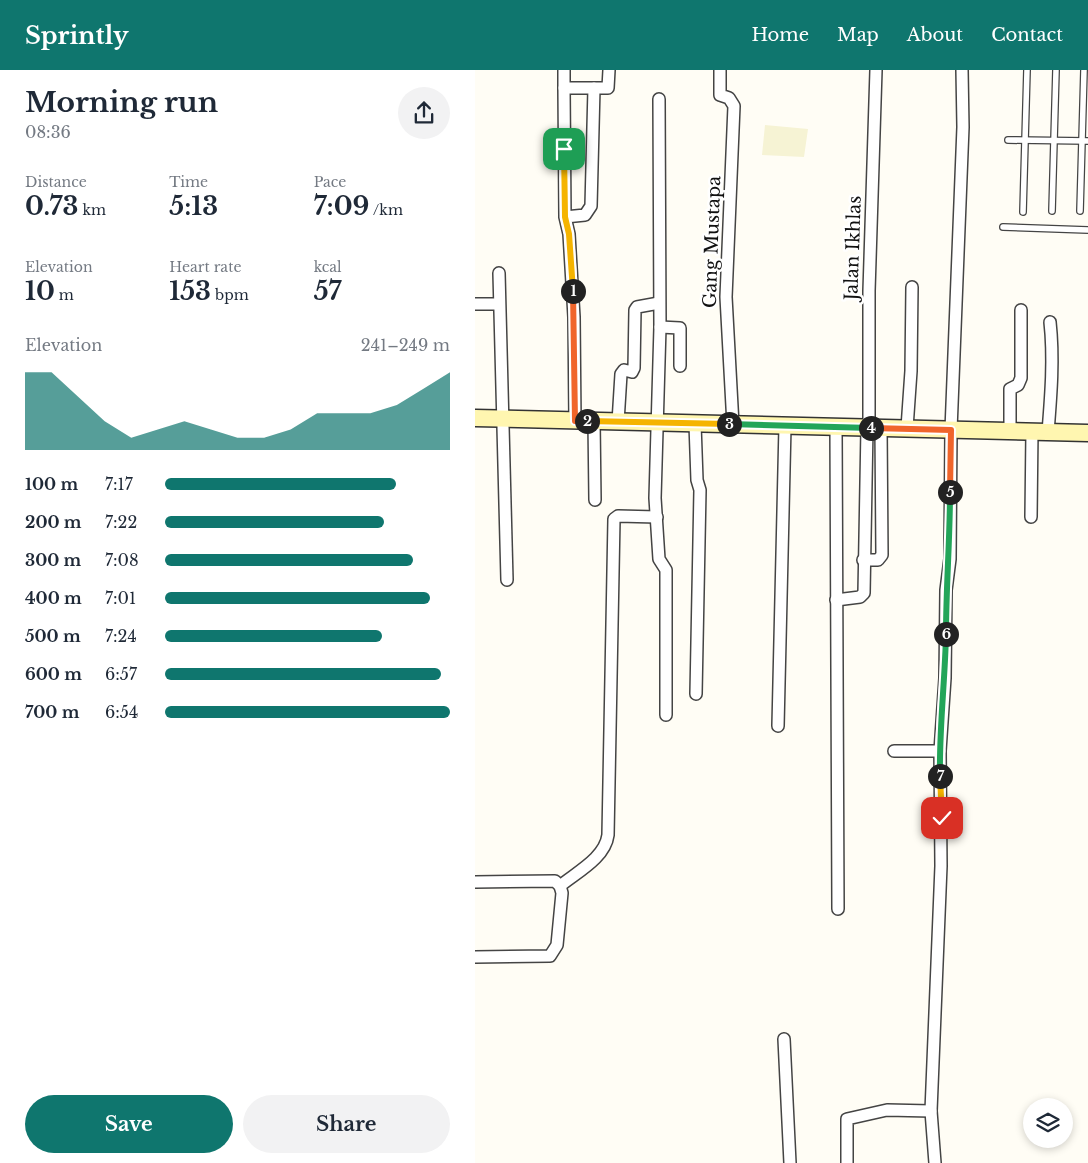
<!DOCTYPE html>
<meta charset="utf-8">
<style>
:root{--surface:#fff;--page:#f2f2f3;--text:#1f2937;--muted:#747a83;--accent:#0f766e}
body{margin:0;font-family:"Libre Baskerville",serif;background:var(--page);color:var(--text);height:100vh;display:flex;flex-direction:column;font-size:19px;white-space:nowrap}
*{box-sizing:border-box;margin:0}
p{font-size:16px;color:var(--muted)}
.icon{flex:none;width:28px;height:28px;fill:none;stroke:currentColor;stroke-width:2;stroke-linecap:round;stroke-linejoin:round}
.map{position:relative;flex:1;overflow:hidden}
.panel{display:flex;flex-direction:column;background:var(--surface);width:475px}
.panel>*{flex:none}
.fabs{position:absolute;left:548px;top:1028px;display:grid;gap:10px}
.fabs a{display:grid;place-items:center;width:50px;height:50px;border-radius:50%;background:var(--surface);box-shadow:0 2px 8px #0003;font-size:25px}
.pin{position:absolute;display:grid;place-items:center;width:42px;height:42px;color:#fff;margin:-21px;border-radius:10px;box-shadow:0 2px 8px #0006}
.km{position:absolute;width:25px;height:25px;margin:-12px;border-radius:50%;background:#222;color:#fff;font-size:14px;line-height:25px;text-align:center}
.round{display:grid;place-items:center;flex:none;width:52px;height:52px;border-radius:26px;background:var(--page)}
.summary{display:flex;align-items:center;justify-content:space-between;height:85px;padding:0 25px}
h1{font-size:28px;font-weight:800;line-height:38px}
.stats{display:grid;grid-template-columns:repeat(3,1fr);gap:8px;height:85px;padding:5px 25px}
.stats div{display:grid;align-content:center}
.stats b{font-size:25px;font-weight:800}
.stats small{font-size:14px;font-weight:400}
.stats p{font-size:14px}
.chart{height:140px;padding:10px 25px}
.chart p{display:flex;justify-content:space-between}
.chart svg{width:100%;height:90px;margin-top:5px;fill:var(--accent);opacity:.7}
.action{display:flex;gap:10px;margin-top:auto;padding:10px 25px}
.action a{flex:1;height:58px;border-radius:30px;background:var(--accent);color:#fff;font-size:20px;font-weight:800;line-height:58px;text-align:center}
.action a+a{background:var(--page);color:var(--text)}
ul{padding:0 25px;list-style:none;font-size:16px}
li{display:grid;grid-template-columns:80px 60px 1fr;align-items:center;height:38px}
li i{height:12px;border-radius:6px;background:var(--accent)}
header{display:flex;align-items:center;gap:30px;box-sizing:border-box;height:70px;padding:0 25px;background:var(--accent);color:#fff}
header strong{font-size:24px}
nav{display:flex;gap:28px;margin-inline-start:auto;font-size:18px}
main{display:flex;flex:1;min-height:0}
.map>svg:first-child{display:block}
</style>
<header>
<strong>Sprintly</strong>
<nav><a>Home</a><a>Map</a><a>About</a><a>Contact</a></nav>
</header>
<main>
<section class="panel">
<div class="summary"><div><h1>Morning run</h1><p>08:36</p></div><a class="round"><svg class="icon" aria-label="share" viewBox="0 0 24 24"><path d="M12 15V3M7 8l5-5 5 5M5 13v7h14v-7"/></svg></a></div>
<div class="stats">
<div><p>Distance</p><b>0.73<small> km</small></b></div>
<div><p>Time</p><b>5:13</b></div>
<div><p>Pace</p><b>7:09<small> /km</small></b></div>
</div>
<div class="stats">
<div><p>Elevation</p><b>10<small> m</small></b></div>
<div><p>Heart rate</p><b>153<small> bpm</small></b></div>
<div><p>kcal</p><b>57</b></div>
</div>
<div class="chart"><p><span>Elevation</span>241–249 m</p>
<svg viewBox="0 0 160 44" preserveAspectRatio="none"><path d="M0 44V6L10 6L20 18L30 30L40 38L50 34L60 30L70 34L80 38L90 38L100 34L110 26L120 26L130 26L140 22L150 14L160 6V44z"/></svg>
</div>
<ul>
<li><b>100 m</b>7:17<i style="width:81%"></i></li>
<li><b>200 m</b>7:22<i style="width:77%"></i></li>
<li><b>300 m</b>7:08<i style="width:87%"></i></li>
<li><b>400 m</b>7:01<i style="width:93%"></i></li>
<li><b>500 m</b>7:24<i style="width:76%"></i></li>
<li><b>600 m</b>6:57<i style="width:97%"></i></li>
<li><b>700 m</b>6:54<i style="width:100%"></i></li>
</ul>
<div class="action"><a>Save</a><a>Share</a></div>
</section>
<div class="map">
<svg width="613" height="1093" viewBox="0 0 613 1093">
<rect width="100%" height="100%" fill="#fffdf5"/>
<polygon fill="#f6f3d4" points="290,55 333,59 329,87 287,85"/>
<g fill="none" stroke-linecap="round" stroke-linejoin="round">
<defs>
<g id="lane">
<polyline points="533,70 613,71"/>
<polyline points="577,141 581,0"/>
<polyline points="605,141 609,0"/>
<polyline points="548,142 552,0"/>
<polyline points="528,157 613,160"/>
</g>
<g id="street">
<polyline points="89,0 89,18"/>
<polyline points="245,0 245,25 254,28 259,36 251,227 258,355"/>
<polyline points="119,18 133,18 134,0"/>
<polyline points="184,29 185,257 180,428 184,489 191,500 191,645"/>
<polyline points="90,147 89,18 119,18 116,136 110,145 90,147 94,164 99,247 100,351"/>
<polyline points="24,203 32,510"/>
<polyline points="0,234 24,234"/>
<polyline points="185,257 205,258 205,296"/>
<polyline points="119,351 120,430"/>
<polyline points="143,352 146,304 149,300 157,302 159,298 160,240 162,237 184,233"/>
<polyline points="220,354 222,410 225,420 221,624"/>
<polyline points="361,357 363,839"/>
<polyline points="394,358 394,221 401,0"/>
<polyline points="432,358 436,301 437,217"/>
<polyline points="535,361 535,319 543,315 546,308 546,240"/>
<path d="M 573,362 C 576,325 579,288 575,252"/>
<polyline points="556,447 557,361"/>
<polyline points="388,490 403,490 407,485 406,358"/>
<polyline points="361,530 385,527 389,523 392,358"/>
<polyline points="303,656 310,356"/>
<polyline points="419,681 465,681"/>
<polyline points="0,812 80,811 85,816 87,823 82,875 75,886 0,887"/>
<path d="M 85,816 C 102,802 130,788 133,765 L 139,449 L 143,446 L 182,447"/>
<polyline points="309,969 315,1093"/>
<polyline points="372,1093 372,1049 412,1040 456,1041"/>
<polyline points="460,1093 456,1041 466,796 465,681 470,608 471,520 475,489 476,360 488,57 487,0"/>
</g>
<polyline id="secondary" points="0,348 613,363"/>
</defs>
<use href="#lane" stroke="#444" stroke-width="8"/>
<use href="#street" stroke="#444" stroke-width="14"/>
<use href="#secondary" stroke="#333" stroke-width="19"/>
<use href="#lane" stroke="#fff" stroke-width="5.5"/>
<use href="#street" stroke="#fff" stroke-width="11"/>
<use href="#secondary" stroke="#fff6b0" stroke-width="16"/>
</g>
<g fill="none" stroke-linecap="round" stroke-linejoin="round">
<defs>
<polyline id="split-1" points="89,79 90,147 94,164 98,221"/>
<polyline id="split-2" points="98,221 100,351 112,351"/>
<polyline id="split-3" points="112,351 254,354"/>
<polyline id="split-4" points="254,354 396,358"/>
<polyline id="split-5" points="396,358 476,360 475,422"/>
<path id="split-6" d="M 471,564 C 471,517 475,470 475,422"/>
<path id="split-7" d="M 465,706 C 464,659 470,612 471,564"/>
<polyline id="split-8" points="465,706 467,748"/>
</defs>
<use href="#split-1" stroke="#fff" stroke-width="10"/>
<use href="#split-2" stroke="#fff" stroke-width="10"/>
<use href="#split-3" stroke="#fff" stroke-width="10"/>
<use href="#split-4" stroke="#fff" stroke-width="10"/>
<use href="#split-5" stroke="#fff" stroke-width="10"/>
<use href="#split-6" stroke="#fff" stroke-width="10"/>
<use href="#split-7" stroke="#fff" stroke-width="10"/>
<use href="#split-8" stroke="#fff" stroke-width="10"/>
<use href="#split-1" stroke="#f5b400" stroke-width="6"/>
<use href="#split-2" stroke="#f0652b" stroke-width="6"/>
<use href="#split-3" stroke="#f5b400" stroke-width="6"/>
<use href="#split-4" stroke="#22a559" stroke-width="6"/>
<use href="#split-5" stroke="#f0652b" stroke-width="6"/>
<use href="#split-6" stroke="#22a559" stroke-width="6"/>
<use href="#split-7" stroke="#22a559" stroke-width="6"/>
<use href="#split-8" stroke="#f5b400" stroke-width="6"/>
</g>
<g text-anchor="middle" stroke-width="5" stroke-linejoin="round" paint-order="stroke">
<g font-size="18" fill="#111" stroke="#fff">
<text transform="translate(237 172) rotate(-88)" y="6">Gang Mustapa</text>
<text transform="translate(378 178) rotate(-88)" y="6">Jalan Ikhlas</text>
</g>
</g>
</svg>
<div class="fabs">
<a><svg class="icon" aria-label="layers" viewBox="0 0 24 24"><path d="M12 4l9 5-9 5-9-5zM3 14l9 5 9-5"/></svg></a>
</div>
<div class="pin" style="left:89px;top:79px;background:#1e9e55"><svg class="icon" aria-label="arrive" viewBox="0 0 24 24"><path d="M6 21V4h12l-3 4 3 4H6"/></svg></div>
<div class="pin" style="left:467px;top:748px;background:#d93025"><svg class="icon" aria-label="check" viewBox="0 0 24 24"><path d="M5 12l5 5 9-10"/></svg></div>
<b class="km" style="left:98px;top:221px">1</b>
<b class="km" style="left:112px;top:351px">2</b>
<b class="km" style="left:254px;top:354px">3</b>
<b class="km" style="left:396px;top:358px">4</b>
<b class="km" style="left:475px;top:422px">5</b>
<b class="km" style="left:471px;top:564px">6</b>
<b class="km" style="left:465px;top:706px">7</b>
</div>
</main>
